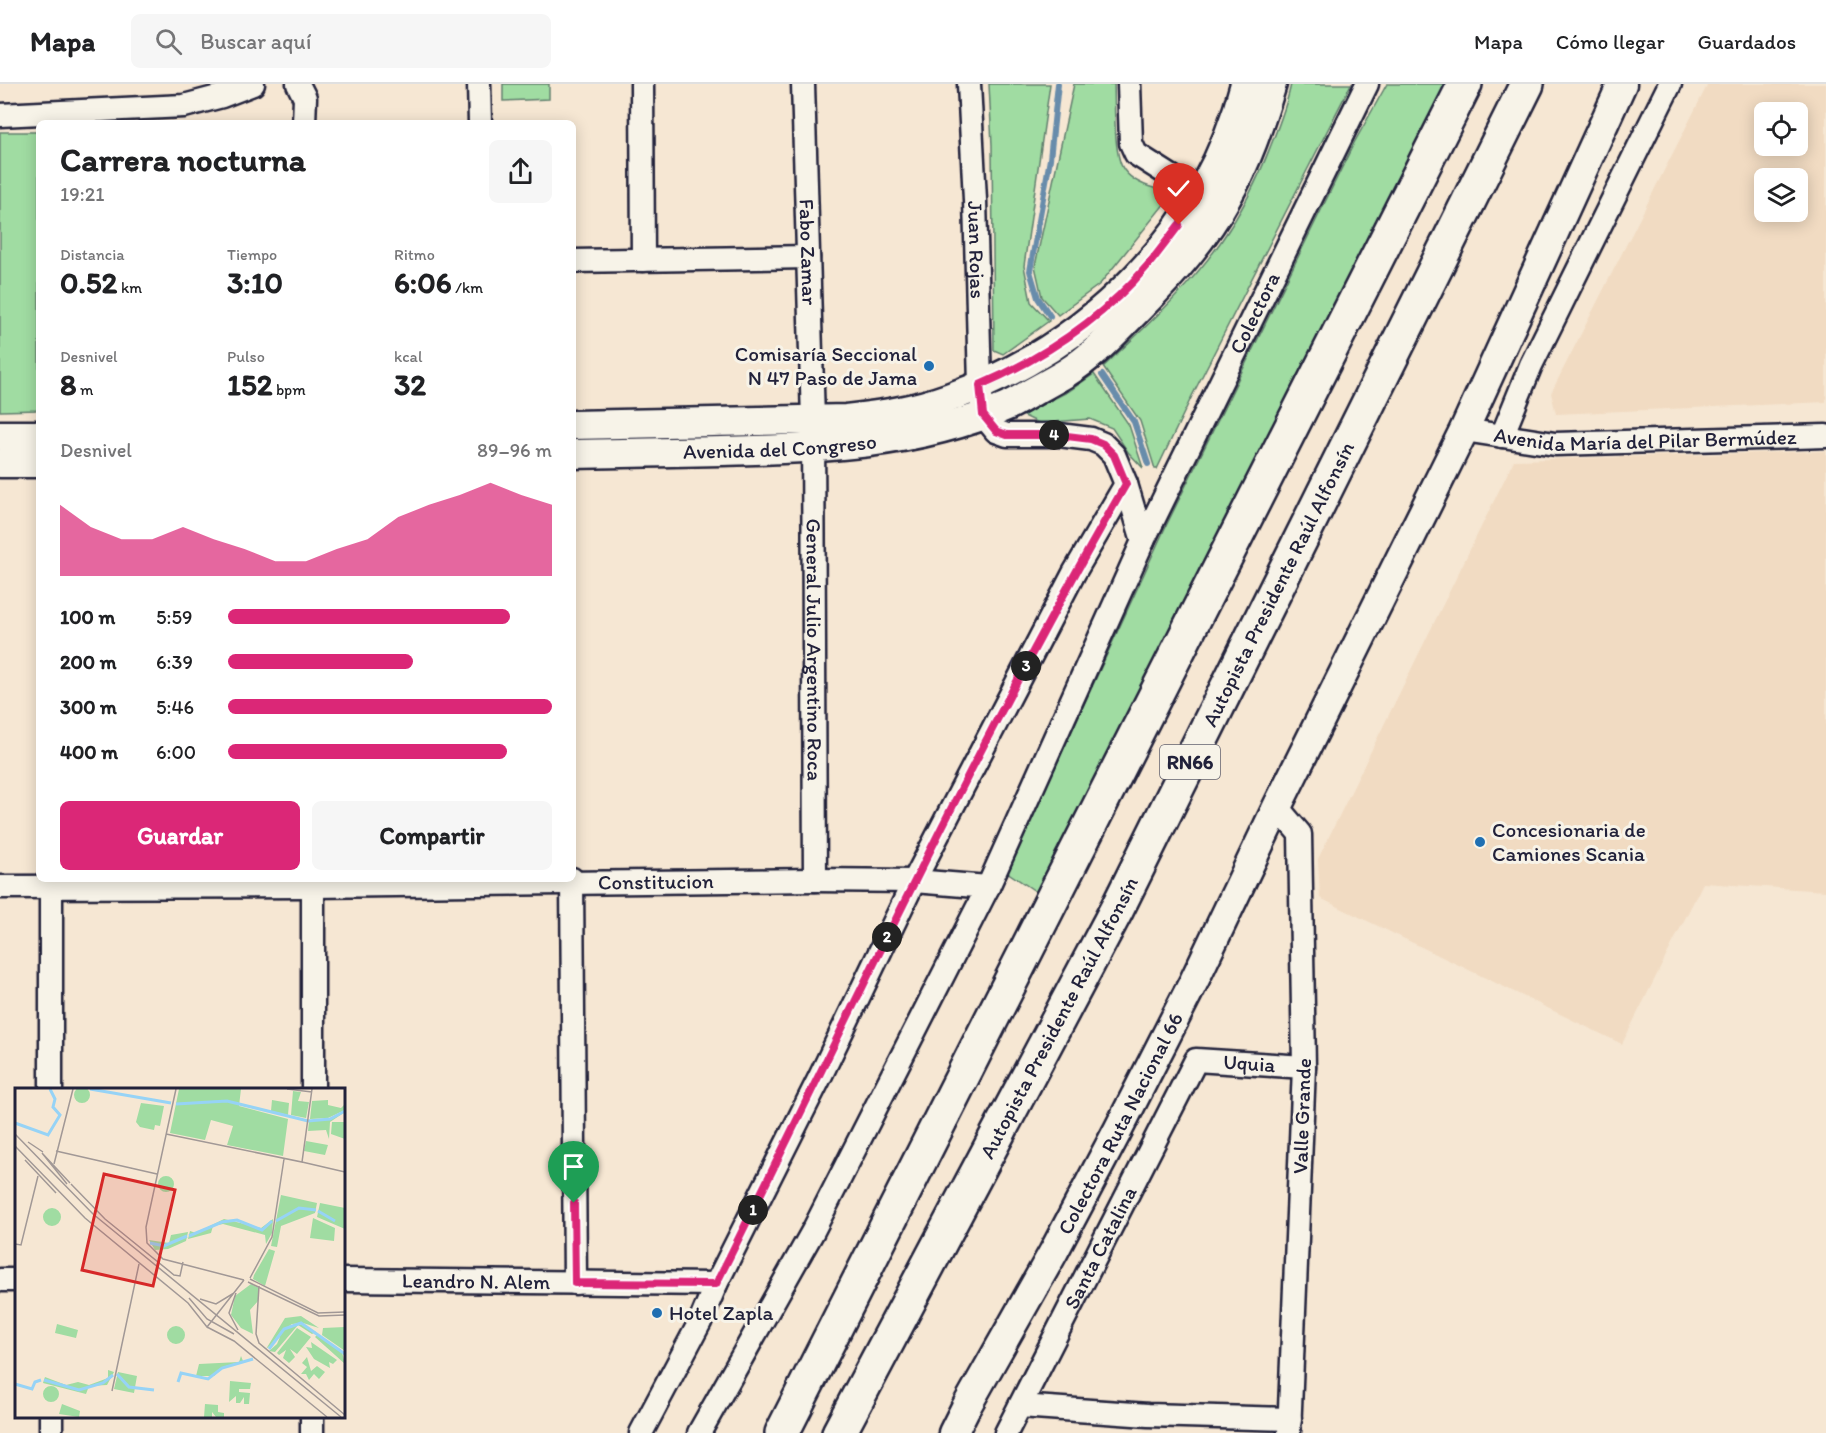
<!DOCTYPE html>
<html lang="es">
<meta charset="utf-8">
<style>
:root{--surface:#fff;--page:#f6f6f6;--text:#202124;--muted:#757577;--line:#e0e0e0;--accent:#db2777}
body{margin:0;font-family:Itim,sans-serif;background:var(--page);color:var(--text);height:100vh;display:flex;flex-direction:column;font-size:22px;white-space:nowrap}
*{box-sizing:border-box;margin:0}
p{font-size:20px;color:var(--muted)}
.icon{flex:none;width:33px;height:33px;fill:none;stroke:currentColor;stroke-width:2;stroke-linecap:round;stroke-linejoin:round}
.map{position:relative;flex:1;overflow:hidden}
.panel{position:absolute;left:36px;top:36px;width:540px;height:762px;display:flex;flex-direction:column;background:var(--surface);border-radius:9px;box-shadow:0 3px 15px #0003}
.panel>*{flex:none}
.fabs{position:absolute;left:1754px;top:18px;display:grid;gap:12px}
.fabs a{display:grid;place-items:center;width:54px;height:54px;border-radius:9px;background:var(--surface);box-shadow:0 3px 15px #0003;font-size:30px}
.pin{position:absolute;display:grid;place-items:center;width:51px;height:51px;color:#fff;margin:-62px -26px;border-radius:50% 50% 50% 0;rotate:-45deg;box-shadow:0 0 6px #0007}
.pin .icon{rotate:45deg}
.km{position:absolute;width:30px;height:30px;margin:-15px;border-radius:50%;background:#222;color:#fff;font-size:16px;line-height:30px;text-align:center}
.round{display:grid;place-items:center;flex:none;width:63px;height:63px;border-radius:9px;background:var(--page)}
.headline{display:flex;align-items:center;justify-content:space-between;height:102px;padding:0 24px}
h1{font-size:33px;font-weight:700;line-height:45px}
.stats{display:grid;grid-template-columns:repeat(3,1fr);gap:9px;height:102px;padding:6px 24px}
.stats div{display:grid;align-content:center}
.stats b{font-size:30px;font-weight:700}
.stats small{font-size:16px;font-weight:400}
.stats p{font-size:16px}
.chart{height:168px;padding:12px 24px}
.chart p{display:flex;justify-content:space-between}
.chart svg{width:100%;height:108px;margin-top:6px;fill:var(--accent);opacity:.7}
.button{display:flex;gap:12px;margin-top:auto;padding:12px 24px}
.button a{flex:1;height:69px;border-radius:9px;background:var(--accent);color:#fff;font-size:24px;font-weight:700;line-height:69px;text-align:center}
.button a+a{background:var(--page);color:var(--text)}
ul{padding:0 24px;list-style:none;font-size:20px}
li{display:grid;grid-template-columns:96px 72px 1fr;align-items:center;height:45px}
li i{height:15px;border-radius:8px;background:var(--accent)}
header{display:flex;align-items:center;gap:36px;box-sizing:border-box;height:84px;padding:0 30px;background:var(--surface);border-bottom:2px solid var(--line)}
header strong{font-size:28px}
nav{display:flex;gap:33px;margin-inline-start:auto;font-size:21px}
.search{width:420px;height:54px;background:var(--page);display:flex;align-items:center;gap:15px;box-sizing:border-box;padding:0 21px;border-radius:9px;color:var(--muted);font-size:22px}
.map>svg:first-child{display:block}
</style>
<header>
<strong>Mapa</strong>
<div class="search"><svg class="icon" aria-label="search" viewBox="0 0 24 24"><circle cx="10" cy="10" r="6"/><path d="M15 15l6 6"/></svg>Buscar aquí</div>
<nav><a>Mapa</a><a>Cómo llegar</a><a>Guardados</a></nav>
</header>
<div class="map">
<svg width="1826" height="1349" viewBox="0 0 1826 1349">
<rect width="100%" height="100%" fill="#f6e7d3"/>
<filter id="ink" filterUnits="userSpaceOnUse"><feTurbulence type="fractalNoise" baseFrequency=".0167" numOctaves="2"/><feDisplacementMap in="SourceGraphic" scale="12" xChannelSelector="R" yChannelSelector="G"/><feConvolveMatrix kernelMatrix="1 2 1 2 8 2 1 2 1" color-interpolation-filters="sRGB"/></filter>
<g filter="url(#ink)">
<g fill="#f1dbc2" fill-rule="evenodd">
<path d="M 1708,0 L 1826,0 L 1826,318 L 1556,330 L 1551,309 ZM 1797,28 L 1797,62 L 1764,62 L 1764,28 ZM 1797,94 L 1797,128 L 1764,128 L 1764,94 Z"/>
<polygon points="1826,367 1826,807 1703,799 1622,960 1320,814 1318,775 1514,376"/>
</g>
<g fill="#a0dca2" stroke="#617f6e" stroke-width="1.5">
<polygon points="503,0 549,0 549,15 503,17"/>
<polygon points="989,0 1050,0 1024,182 1031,218 1049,237 1003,270 994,266 992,61"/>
<path d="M 1074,0 L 1114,0 C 1115,19 1113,72 1124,86 C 1132,97 1148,103 1161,106 L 1166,118 L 1100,200 L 1058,231 L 1042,213 L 1035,182 Z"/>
<path d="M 1291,0 L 1351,0 L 1192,312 L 1157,385 L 1155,385 L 1140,337 L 1103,283 C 1144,244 1187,206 1220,159 C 1241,129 1258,96 1271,61 C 1279,41 1287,21 1291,0 Z"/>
<polygon points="1387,0 1446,0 1315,266 1044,813 1007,788 1165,444 1354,59"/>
<polygon points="0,48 39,48 39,326 0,327"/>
<polygon points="1094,290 1129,341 1143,384 1128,368 1112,344 1090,335 1039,339 1022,331 1069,307"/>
</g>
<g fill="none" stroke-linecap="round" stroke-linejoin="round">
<g stroke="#688cab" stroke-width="6">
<polyline points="1050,232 1038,214 1030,187 1050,75 1058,0"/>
<polyline points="1102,291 1134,338 1148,380"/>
</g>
<defs>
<g id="minor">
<polyline points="298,0 305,14 304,39"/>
<polyline points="479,0 480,39"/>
<polyline points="642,0 643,176"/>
<path id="s1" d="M 803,0 L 813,336 L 815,796"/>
<path id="s2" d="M 969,0 L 975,116 L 980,301 L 983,331 L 996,347 L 1007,351 L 1059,351 L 1091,355 L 1103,360 L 1114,371 L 1126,400 L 1143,457"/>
<polyline points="1129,0 1131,59 1136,70 1199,110"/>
<polyline points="0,31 184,22 222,12 253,0"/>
<polyline points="573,177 808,173"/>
<path id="s3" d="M 1464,346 L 1555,360 L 1826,352"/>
<polyline points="1502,352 1531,281 1670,0"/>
<polyline points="1277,723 1300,750 1304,983 1289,1349"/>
<polyline points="51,795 51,1006"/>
<polyline points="313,795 313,1006"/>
<polyline points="572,795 575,1199"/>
<path id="s4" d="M 0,803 L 313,802 L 815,796 L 914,797 L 988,803"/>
<polyline points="0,1196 16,1196"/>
<path id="s5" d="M 344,1196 L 716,1200"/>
<polyline points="1020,1322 1148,1331 1290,1335"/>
<polyline points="51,1332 51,1349"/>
<polyline points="312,1349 312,1332"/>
<polyline points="641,1349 700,1238 716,1200 819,995 914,797 1074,489 1126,400"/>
<path id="s6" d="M 699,1349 L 813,1147 L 988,803 L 1143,457 L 1367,0"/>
<path id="s7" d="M 1006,1349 L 1196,976 L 1304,983"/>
</g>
<g id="major">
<path d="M 573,341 L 846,335 C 881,331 915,326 948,314 C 1090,264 1208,147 1245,0"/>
<polyline points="0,351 39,351"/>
<path id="s8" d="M 573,370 C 623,369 673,368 722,367 C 818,365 917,361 1007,322 C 1016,318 1025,312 1034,307 C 1045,301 1056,295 1066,289 C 1094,272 1117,246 1140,223 C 1173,190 1204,155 1227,113 C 1247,78 1260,39 1272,0"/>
<polyline points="0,379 39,379"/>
<path id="s9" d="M 953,1349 L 965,1325 L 1053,1169 L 1118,1046 L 1194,897 L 1277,723 L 1464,346 L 1622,0"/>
</g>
<g id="highway">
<polyline points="782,1349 1465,0"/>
<path id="s10" d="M 839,1349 L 1117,825 L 1527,0"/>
</g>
</defs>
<use href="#minor" stroke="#22223b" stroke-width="27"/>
<use href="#major" stroke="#22223b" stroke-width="33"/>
<use href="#highway" stroke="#22223b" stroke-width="38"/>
<use href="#minor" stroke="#f7f3e8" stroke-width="22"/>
<use href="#major" stroke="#f7f3e8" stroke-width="28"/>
<use href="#highway" stroke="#f7f3e8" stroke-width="33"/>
</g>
</g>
<g fill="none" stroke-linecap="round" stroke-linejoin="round" filter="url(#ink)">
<defs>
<path id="route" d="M 574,1119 L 575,1199 L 716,1200 C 850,932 976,659 1126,400 L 1114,371 L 1103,360 L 1091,355 L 1059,351 L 1007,351 L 996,347 L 983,331 L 980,301 C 1043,274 1103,234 1148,181 C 1159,168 1169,154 1179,141"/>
</defs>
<use href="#route" stroke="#fff" stroke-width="12"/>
<use href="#route" stroke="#db2777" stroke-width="8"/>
</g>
<g fill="#1f6fb2" stroke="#f7f3e8" stroke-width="2">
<circle cx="929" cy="282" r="6"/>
<circle cx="1480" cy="758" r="6"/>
<circle cx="657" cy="1229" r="6"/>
</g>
<g text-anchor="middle" stroke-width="6" stroke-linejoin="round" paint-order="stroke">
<rect fill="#f7f3e8" stroke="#62616f" stroke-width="1.5" x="1160" y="661" width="60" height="34" rx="4.5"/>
<g font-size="20" font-weight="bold" fill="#22223b">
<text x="1190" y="685">RN66</text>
</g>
<g font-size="21" fill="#22223b" stroke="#f7f3e8">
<text dy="7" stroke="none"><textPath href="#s2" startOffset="166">Juan Rojas</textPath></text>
<text dy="7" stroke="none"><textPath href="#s1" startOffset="168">Fabo Zamar</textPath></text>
<text dy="7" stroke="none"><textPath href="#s6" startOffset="1251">Colectora</textPath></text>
<text dy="7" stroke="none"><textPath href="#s3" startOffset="182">Avenida María del Pilar Bermúdez</textPath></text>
<text dy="7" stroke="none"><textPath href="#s8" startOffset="207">Avenida del Congreso</textPath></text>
<text dy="7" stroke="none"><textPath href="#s10" startOffset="956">Autopista Presidente Raúl Alfonsín</textPath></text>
<text dy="7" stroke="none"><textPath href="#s1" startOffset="566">General Julio Argentino Roca</textPath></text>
<text dy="7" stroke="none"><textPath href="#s4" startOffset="656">Constitucion</textPath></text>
<text dy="7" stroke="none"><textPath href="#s10" startOffset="470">Autopista Presidente Raúl Alfonsín</textPath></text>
<text dy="7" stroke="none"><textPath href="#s7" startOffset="472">Uquia</textPath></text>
<text transform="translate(1302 1032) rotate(-88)" y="7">Valle Grande</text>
<text dy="7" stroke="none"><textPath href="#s9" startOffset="352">Colectora Ruta Nacional 66</textPath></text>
<text dy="7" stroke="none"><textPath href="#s7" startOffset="208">Santa Catalina</textPath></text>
<text dy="7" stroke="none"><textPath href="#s5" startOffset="132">Leandro N. Alem</textPath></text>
</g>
<g font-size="21" fill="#22223b" stroke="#f7f3e8" text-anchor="start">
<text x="917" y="277" text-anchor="end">Comisaría Seccional<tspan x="917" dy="24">N 47 Paso de Jama</tspan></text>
<text x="1492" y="753">Concesionaria de<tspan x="1492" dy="24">Camiones Scania</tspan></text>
<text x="669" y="1236">Hotel Zapla</text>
</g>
</g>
<g transform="translate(15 1004)">
<rect width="330" height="330" fill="#f6e7d3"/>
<path d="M59 7a8 8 0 1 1 16 0a8 8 0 1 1-16 0ZM 164,1 L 226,1 L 224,18 L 273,31 L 268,68 L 212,57 L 218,38 L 196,32 L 190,52 L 155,45 ZM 278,3 L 286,4 L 283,13 L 294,14 L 291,30 L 276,27 ZM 257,12 L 274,15 L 273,27 L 256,23 ZM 313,12 L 313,17 L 326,20 L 330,16 L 330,22 L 313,30 L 295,31 L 297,13 ZM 126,15 L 149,18 L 145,38 L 140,37 L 139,42 L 125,39 L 121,34 ZM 330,24 L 315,34 L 314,51 L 311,42 L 293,43 L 294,33 L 313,32 ZM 317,34 L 330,34 L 330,51 L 316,46 ZM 291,53 L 313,57 L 310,67 L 289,63 ZM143 96a8 8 0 1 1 16 0a8 8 0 1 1-16 0ZM 266,107 L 302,115 L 300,125 L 266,138 L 262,159 L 256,158 ZM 305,115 L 330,120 L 330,141 L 302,129 ZM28 129a9 9 0 1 1 18 0a9 9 0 1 1-18 0ZM 298,130 L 320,140 L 319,153 L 295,150 ZM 209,131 L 246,140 L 258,131 L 257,145 L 251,156 L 250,147 L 208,136 L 198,138 L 196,145 L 173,151 L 175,143 L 181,145 ZM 173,144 L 171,153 L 153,161 L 140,162 L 134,152 L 154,155 L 156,147 ZM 254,161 L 260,163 L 250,198 L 238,191 L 239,187 ZM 236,196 L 244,200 L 243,213 L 235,222 L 238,246 L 226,240 L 216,227 L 220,208 ZM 286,228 L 304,240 L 288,235 L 277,236 L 274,238 L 280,236 L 289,237 L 301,244 L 297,246 L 283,237 L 260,264 L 254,263 L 262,256 L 265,249 L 251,261 L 270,230 ZM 42,236 L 63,242 L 61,250 L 40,245 ZM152 247a9 9 0 1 1 18 0a9 9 0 1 1-18 0ZM 330,239 L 330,263 L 307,247 L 308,240 ZM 282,240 L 296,249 L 282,266 L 275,261 L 280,269 L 274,275 L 268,270 L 271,262 L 264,267 L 262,265 ZM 302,247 L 327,264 L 330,276 L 300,249 ZM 296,254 L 322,272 L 318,276 L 314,274 L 315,280 L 299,271 L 291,259 L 297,260 ZM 226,268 L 228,273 L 208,279 L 199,288 L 181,288 L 184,276 L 224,274 ZM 292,269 L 296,283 L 302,278 L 310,284 L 304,291 L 299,286 L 294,292 L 291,286 L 286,286 L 292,279 L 287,275 ZM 93,282 L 99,284 L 92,297 L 74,298 L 71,306 L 28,295 L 30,289 L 51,297 L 63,294 L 74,297 L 93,290 ZM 103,284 L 122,288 L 119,305 L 99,301 ZM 215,293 L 236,295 L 235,301 L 224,301 L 224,304 L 235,305 L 234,316 L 229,316 L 229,309 L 225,315 L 221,315 L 221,308 L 214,314 ZM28 306a8 8 0 1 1 16 0a8 8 0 1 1-16 0ZM 47,316 L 65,323 L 64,329 L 44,326 ZM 190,316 L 203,317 L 203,324 L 209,325 L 209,329 L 201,329 L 197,324 L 197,329 L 189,329 Z" fill="#a0dca2"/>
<path fill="none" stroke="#96d3f6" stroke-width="3" d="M 75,1 L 156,15M 161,16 L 212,13 L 293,33 L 315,31 L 330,23M 0,35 L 33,47 L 45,27 L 38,19 L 40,11 L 35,1M 303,123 L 320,133M 261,133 L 284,120 L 301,122M 174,148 L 207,134 L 222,132 L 247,142 L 257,133M 135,155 L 149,158 L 172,148M 254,261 L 269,241 L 286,235 L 330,266M 102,286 L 114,299 L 139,302M 29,292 L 64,302 L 88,295 L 98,287M 163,294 L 166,285 L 193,291 L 207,280 L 238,271M 0,296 L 17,301 L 20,294 L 26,292"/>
<path fill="none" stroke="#a19896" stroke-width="1.5" d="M 161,1 L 131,139 L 132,155 L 148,171 L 229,192M 272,1 L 297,4M 0,46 L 78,126 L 326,329M 151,46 L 287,74 L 297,1M 13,54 L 28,64M 0,58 L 70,130 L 173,215 L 192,239 L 229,192M 41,63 L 142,86M 10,72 L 41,105M 287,74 L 330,84M 39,76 L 58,1M 52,96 L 27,65 L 55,95M 56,96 L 90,131 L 159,187 L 165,188 L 168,174M 0,156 L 6,157 L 23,88M 235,190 L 257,149 L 269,71M 235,191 L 303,225 L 330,224M 233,194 L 304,228 L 330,227M 244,198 L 241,246 L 244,255 L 330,327M 221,205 L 214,225 L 223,242M 174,210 L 192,231 L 219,246M 185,211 L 201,216 L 219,205M 192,239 L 219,253 L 312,329M 97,303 L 124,176"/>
<path fill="#d62828" fill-opacity="0.15" stroke="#d62828" stroke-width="3" d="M 89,86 L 160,102 L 138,198 L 67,182 Z"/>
<rect width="330" height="330" fill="none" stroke="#22223b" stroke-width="3"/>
</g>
</svg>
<div class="fabs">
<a><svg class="icon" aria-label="locate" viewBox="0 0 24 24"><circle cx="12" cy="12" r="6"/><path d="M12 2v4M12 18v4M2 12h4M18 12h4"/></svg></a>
<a><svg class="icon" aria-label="layers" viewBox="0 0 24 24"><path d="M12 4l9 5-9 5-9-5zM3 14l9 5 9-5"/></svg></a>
</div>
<div class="pin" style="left:574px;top:1119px;background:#1e9e55"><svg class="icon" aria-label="arrive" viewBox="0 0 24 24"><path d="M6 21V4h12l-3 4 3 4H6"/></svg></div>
<div class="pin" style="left:1179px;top:141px;background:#d93025"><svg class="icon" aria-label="check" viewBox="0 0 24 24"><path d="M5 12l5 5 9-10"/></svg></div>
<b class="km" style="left:753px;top:1126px">1</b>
<b class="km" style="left:887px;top:853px">2</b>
<b class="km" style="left:1026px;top:582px">3</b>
<b class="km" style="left:1054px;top:351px">4</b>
<section class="panel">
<div class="headline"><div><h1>Carrera nocturna</h1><p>19:21</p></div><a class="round"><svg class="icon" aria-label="share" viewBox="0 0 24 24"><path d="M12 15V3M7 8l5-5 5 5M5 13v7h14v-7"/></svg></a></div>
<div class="stats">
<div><p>Distancia</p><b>0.52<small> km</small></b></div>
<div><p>Tiempo</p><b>3:10</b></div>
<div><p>Ritmo</p><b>6:06<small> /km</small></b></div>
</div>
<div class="stats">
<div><p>Desnivel</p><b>8<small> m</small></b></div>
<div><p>Pulso</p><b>152<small> bpm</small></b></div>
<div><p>kcal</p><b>32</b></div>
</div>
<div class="chart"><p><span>Desnivel</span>89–96 m</p>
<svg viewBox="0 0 160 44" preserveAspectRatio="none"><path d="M0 44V15L10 24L20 29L30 29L40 24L50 29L60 33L70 38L80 38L90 33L100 29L110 20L120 15L130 11L140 6L150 11L160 15V44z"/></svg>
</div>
<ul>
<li><b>100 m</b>5:59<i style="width:87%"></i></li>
<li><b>200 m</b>6:39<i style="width:57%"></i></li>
<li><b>300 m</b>5:46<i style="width:100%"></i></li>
<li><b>400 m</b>6:00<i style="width:86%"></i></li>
</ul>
<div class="button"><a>Guardar</a><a>Compartir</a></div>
</section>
</div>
